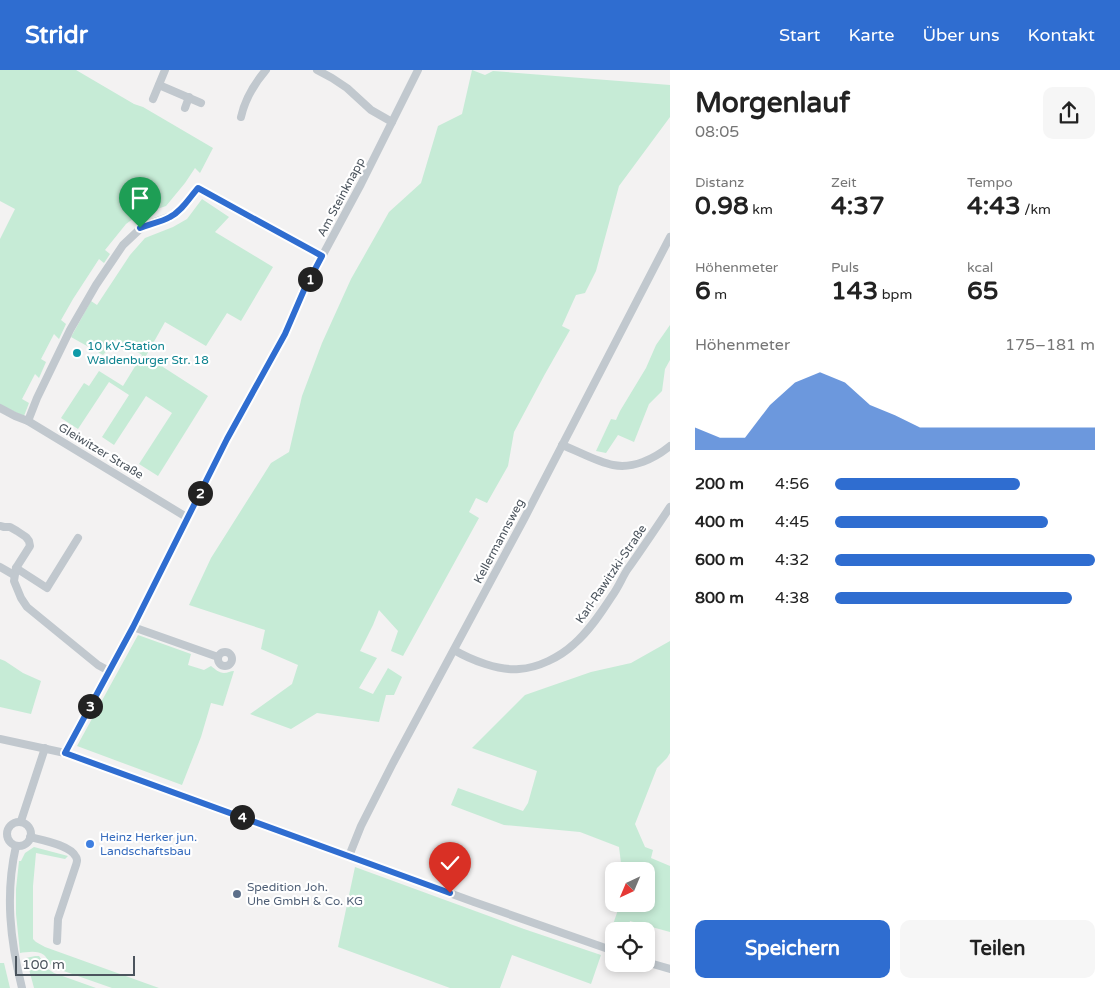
<!DOCTYPE html>
<html lang="de">
<meta charset="utf-8">
<style>
:root{--surface:#fff;--page:#f6f6f6;--text:#222;--muted:#767676;--accent:#2f6dd0}
body{margin:0;font-family:"Varela Round",sans-serif;background:var(--page);color:var(--text);height:100vh;display:flex;flex-direction:column;font-size:19px;white-space:nowrap}
*{box-sizing:border-box;margin:0}
p{font-size:16px;color:var(--muted)}
.icon{flex:none;width:28px;height:28px;fill:none;stroke:currentColor;stroke-width:2;stroke-linecap:round;stroke-linejoin:round}
.map{position:relative;flex:1;overflow:hidden}
.drawer{display:flex;flex-direction:column;background:var(--surface);width:450px}
.drawer>*{flex:none}
.needle{width:32px;rotate:224deg}
.tools{position:absolute;left:605px;top:792px;display:grid;gap:10px}
.tools a{display:grid;place-items:center;width:50px;height:50px;border-radius:10px;background:var(--surface);box-shadow:0 2px 8px #0003;font-size:25px}
.scale{position:absolute;left:15px;bottom:12px;width:120px;box-sizing:border-box;padding-left:5px;border:2px solid #4b545d;border-top:0;font-size:14px;line-height:18px;white-space:nowrap;color:#4b545d;-webkit-text-stroke:4px #fff;paint-order:stroke}
.pin{position:absolute;display:grid;place-items:center;width:42px;height:42px;color:#fff;margin:-51px -21px;border-radius:50% 50% 50% 0;rotate:-45deg;box-shadow:0 0 5px #0007}
.pin .icon{rotate:45deg}
.km{position:absolute;width:25px;height:25px;margin:-12px;border-radius:50%;background:#222;color:#fff;font-size:14px;line-height:25px;text-align:center}
.round{display:grid;place-items:center;flex:none;width:52px;height:52px;border-radius:10px;background:var(--page)}
.headline{display:flex;align-items:center;justify-content:space-between;height:85px;padding:0 25px}
h1{font-size:28px;font-weight:800;line-height:38px}
.metrics{display:grid;grid-template-columns:repeat(3,1fr);gap:8px;height:85px;padding:5px 25px}
.metrics div{display:grid;align-content:center}
.metrics b{font-size:25px;font-weight:800}
.metrics small{font-size:14px;font-weight:400}
.metrics p{font-size:14px}
.chart{height:140px;padding:10px 25px}
.chart p{display:flex;justify-content:space-between}
.chart svg{width:100%;height:90px;margin-top:5px;fill:var(--accent);opacity:.7}
.action{display:flex;gap:10px;margin-top:auto;padding:10px 25px}
.action a{flex:1;height:58px;border-radius:10px;background:var(--accent);color:#fff;font-size:20px;font-weight:800;line-height:58px;text-align:center}
.action a+a{background:var(--page);color:var(--text)}
ul{padding:0 25px;list-style:none;font-size:16px}
li{display:grid;grid-template-columns:80px 60px 1fr;align-items:center;height:38px}
li i{height:12px;border-radius:6px;background:var(--accent)}
header{display:flex;align-items:center;gap:30px;box-sizing:border-box;height:70px;padding:0 25px;background:var(--accent);color:#fff}
header strong{font-size:24px}
nav{display:flex;gap:28px;margin-inline-start:auto;font-size:18px}
main{display:flex;flex:1;min-height:0}
.map>svg:first-child{display:block}
</style>
<header>
<strong>Stridr</strong>
<nav><a>Start</a><a>Karte</a><a>Über uns</a><a>Kontakt</a></nav>
</header>
<main>
<div class="map">
<svg width="670" height="918" viewBox="0 0 670 918">
<rect width="100%" height="100%" fill="#f3f2f2"/>
<g fill="#c6ebd6">
<polygon points="0,0 76,0 134,34 143,37 213,78 200,103 195,98 185,113 166,136 137,146 126,154 105,180 110,184 104,193 99,189 73,229 61,250 66,254 59,269 54,264 41,289 46,292 39,308 35,304 22,329 29,333 24,346 0,335 0,169 15,139 0,131"/>
<polygon points="472,0 485,5 493,1 670,15 670,47 619,116 596,201 585,223 576,225 562,256 570,260 545,304 514,362 508,396 487,433 476,428 469,442 479,448 403,586 391,581 398,561 379,540 373,555 360,581 377,588 359,618 373,624 388,598 402,607 394,625 386,625 379,652 317,643 291,659 250,644 292,614 298,595 261,579 265,560 189,535 211,488 271,393 289,382 302,326 322,273 351,209 389,142 421,113 438,56 462,44"/>
<polygon points="202,129 229,147 215,162 273,197 241,251 227,243 206,276 165,252 146,286 208,326 158,406 139,394 172,343 146,326 114,375 102,367 129,325 109,312 78,359 61,348 84,313 89,316 99,301 123,316 142,285 117,269 103,285 71,267 91,231 97,235 130,185 145,168 173,157 187,149"/>
<polygon points="670,255 670,290 665,299 662,321 649,334 634,372 618,365 606,383 596,381 611,349 616,350 620,341 646,298 656,275"/>
<path d="M 138,565 L 191,584 L 188,595 L 204,600 L 211,596 C 215,599 219,603 224,603 C 228,603 230,601 234,601 L 223,636 L 211,633 L 201,667 L 182,715 L 77,676 Z"/>
<polygon points="670,571 670,683 667,688 657,698 635,754 645,777 653,780 651,788 670,796 670,862 630,851 627,861 614,861 614,871 608,869 620,834 646,834 646,801 622,801 619,777 580,762 504,755 451,735 458,718 523,741 528,733 537,701 472,678 525,625 591,602 631,593"/>
<polygon points="0,589 5,591 23,603 41,611 31,644 0,637"/>
<path d="M 34,777 L 68,786 L 65,789 L 36,783 L 33,816 L 33,869 L 36,872 L 45,877 L 159,918 L 112,918 L 55,898 C 49,895 49,890 44,885 C 38,880 27,882 20,883 L 16,844 L 16,819 L 19,791 L 21,791 L 25,783 Z"/>
<polygon points="355,797 524,859 601,885 591,914 512,885 500,918 450,918 338,877"/>
<polygon points="35,886 39,886 48,899 54,903 96,918 34,918 26,888"/>
<polygon points="0,893 4,893 10,918 0,918"/>
</g>
<g fill="none" stroke-linecap="round" stroke-linejoin="round">
<g stroke="#c1c8ce" stroke-width="8">
<polyline points="317,0 332,8 347,18 371,40 392,52"/>
<polyline points="159,15 201,33"/>
<polyline points="153,29 165,0"/>
<polyline points="185,38 189,27"/>
<path d="M 241,47 C 245,29 254,14 266,0"/>
<polyline points="0,338 15,346 28,351 188,448"/>
<polyline points="28,351 37,328 70,260 96,215 123,175 140,159 149,154 171,146 178,142 198,118 322,186"/>
<path d="M 562,375 C 578,381 597,392 613,395 C 633,399 654,389 670,376"/>
<polyline points="0,456 4,457 10,457 17,461 26,467 29,471 30,476 16,498 14,511 21,528 27,537 98,595 109,601"/>
<polyline points="0,497 14,505"/>
<polyline points="16,498 47,518 78,468"/>
<polyline points="133,557 218,587"/>
<path d="M 454,580 C 471,590 499,601 519,599 C 538,598 560,587 574,574 C 589,561 601,543 612,526 C 618,518 622,508 627,500 C 642,479 656,458 670,437"/>
<circle cx="225" cy="589" r="7"/>
<polyline points="0,669 65,683 474,832 614,881"/>
<polyline points="65,683 133,557 227,369 285,264 304,220 361,114 418,0"/>
<polyline points="21,751 45,678"/>
<circle cx="19" cy="764" r="12"/>
<path d="M 30,767 C 42,770 71,775 76,787 C 78,790 77,792 76,795 L 58,849 L 57,871"/>
<path d="M 16,776 C 5,824 10,870 22,918"/>
<polyline points="349,786 361,756 393,693 524,449 670,167"/>
<polyline points="646,892 670,899"/>
</g>
</g>
<g fill="none" stroke-linecap="round" stroke-linejoin="round">
<defs>
<path id="route" d="M 140,158 C 150,154 161,152 170,147 C 182,141 190,127 198,118 L 322,186 L 304,220 L 285,264 L 227,369 L 133,557 L 65,683 L 450,823"/>
</defs>
<use href="#route" stroke="#fff" stroke-width="10"/>
<use href="#route" stroke="#2f6dd0" stroke-width="6"/>
</g>
<circle fill="#0f9aa8" stroke="#fff" stroke-width="2" cx="77" cy="283" r="5"/>
<circle fill="#3f7fe0" stroke="#fff" stroke-width="2" cx="90" cy="774" r="5"/>
<circle fill="#5c6f8a" stroke="#fff" stroke-width="2" cx="237" cy="824" r="5"/>
<g text-anchor="middle" stroke-width="4.5" stroke-linejoin="round" paint-order="stroke">
<g font-size="12" fill="#4b545d" stroke="#fff">
<text transform="translate(341 127) rotate(-62)" y="4">Am Steinknapp</text>
<text transform="translate(101 381) rotate(31)" y="4">Gleiwitzer Straße</text>
<text transform="translate(499 471) rotate(-62)" y="4">Kellermannsweg</text>
<text transform="translate(611 504) rotate(-56)" y="4">Karl-Rawitzki-Straße</text>
</g>
<g font-size="12" fill="#0d838f" stroke="#fff" text-anchor="start">
<text x="87" y="280">10 kV-Station<tspan x="87" dy="14">Waldenburger Str. 18</tspan></text>
</g>
<g font-size="12" fill="#366cbe" stroke="#fff" text-anchor="start">
<text x="100" y="771">Heinz Herker jun.<tspan x="100" dy="14">Landschaftsbau</tspan></text>
</g>
<g font-size="12" fill="#4e5e75" stroke="#fff" text-anchor="start">
<text x="247" y="821">Spedition Joh.<tspan x="247" dy="14">Uhe GmbH &amp; Co. KG</tspan></text>
</g>
</g>
</svg>
<div class="tools">
<a><svg class="needle" viewBox="-14 -14 28 28"><path d="M0-13l5 13h-10z" fill="#e53935"/><path d="M0 13l5-13h-10z" fill="#767676"/></svg></a>
<a><svg class="icon" aria-label="locate" viewBox="0 0 24 24"><circle cx="12" cy="12" r="6"/><path d="M12 2v4M12 18v4M2 12h4M18 12h4"/></svg></a>
</div>
<div class="scale">100 m</div>
<div class="pin" style="left:140px;top:158px;background:#1e9e55"><svg class="icon" aria-label="arrive" viewBox="0 0 24 24"><path d="M6 21V4h12l-3 4 3 4H6"/></svg></div>
<div class="pin" style="left:450px;top:823px;background:#d93025"><svg class="icon" aria-label="check" viewBox="0 0 24 24"><path d="M5 12l5 5 9-10"/></svg></div>
<b class="km" style="left:310px;top:209px">1</b>
<b class="km" style="left:200px;top:423px">2</b>
<b class="km" style="left:90px;top:636px">3</b>
<b class="km" style="left:242px;top:747px">4</b>
</div>
<section class="drawer">
<div class="headline"><div><h1>Morgenlauf</h1><p>08:05</p></div><a class="round"><svg class="icon" aria-label="share" viewBox="0 0 24 24"><path d="M12 15V3M7 8l5-5 5 5M5 13v7h14v-7"/></svg></a></div>
<div class="metrics">
<div><p>Distanz</p><b>0.98<small> km</small></b></div>
<div><p>Zeit</p><b>4:37</b></div>
<div><p>Tempo</p><b>4:43<small> /km</small></b></div>
</div>
<div class="metrics">
<div><p>Höhenmeter</p><b>6<small> m</small></b></div>
<div><p>Puls</p><b>143<small> bpm</small></b></div>
<div><p>kcal</p><b>65</b></div>
</div>
<div class="chart"><p><span>Höhenmeter</span>175–181 m</p>
<svg viewBox="0 0 160 44" preserveAspectRatio="none"><path d="M0 44V33L10 38L20 38L30 22L40 11L50 6L60 11L70 22L80 27L90 33L100 33L110 33L120 33L130 33L140 33L150 33L160 33V44z"/></svg>
</div>
<ul>
<li><b>200 m</b>4:56<i style="width:71%"></i></li>
<li><b>400 m</b>4:45<i style="width:82%"></i></li>
<li><b>600 m</b>4:32<i style="width:100%"></i></li>
<li><b>800 m</b>4:38<i style="width:91%"></i></li>
</ul>
<div class="action"><a>Speichern</a><a>Teilen</a></div>
</section>
</main>
